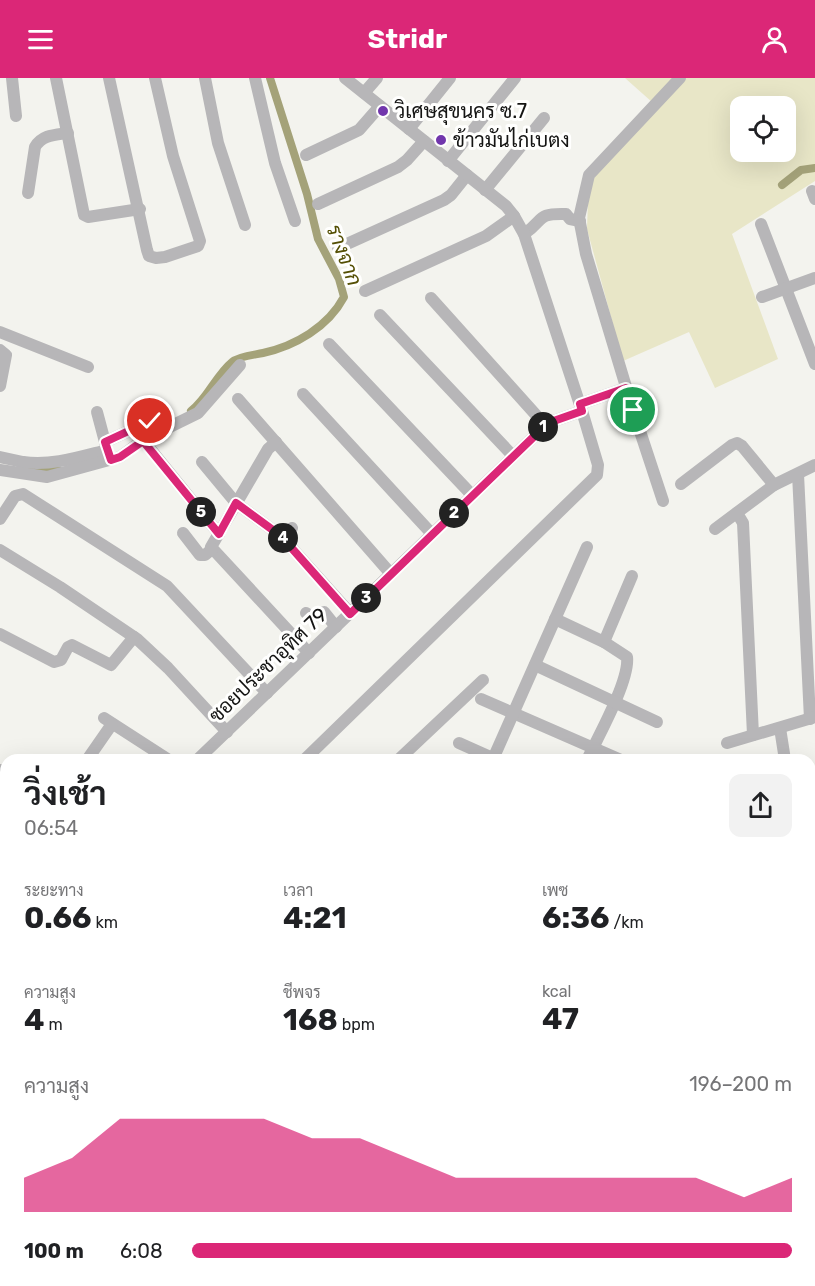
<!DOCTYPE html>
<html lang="th">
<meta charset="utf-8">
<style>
:root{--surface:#fff;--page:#f2f2f2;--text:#202124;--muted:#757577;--accent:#db2777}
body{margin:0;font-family:Rubik,Sarabun,sans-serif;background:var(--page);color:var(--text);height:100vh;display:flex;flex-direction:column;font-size:22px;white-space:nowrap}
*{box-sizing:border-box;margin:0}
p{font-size:20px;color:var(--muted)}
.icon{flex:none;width:33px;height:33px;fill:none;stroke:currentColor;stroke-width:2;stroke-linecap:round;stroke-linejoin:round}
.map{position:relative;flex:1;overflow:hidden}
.side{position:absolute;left:0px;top:676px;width:816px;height:532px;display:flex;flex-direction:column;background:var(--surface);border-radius:18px 18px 0 0;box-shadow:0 6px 24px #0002}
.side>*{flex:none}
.controls{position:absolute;left:730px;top:18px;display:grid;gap:12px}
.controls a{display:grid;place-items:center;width:66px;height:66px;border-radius:12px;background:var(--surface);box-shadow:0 6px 24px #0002;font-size:30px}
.pin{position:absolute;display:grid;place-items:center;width:51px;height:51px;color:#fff;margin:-26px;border:3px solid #fff;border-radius:50%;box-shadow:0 2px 6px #0007}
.km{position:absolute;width:30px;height:30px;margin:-15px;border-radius:50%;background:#222;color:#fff;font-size:16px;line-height:30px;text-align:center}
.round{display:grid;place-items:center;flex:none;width:63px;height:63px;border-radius:12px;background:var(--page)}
.head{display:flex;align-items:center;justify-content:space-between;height:102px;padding:0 24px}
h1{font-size:33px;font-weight:700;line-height:45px}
.figures{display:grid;grid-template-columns:repeat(3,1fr);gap:9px;height:102px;padding:6px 24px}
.figures div{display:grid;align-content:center}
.figures b{font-size:30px;font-weight:700}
.figures small{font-size:16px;font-weight:400}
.figures p{font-size:16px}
.chart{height:168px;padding:12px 24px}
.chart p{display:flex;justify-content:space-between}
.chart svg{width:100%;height:108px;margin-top:6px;fill:var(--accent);opacity:.7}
ul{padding:0 24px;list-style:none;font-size:20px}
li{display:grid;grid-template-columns:96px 72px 1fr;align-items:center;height:45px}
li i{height:15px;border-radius:8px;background:var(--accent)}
header{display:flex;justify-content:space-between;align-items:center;height:78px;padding:0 24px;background:var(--accent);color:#fff;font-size:27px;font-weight:700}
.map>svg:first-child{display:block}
</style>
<header><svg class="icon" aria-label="menu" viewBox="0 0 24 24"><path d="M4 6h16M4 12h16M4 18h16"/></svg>Stridr<svg class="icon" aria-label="person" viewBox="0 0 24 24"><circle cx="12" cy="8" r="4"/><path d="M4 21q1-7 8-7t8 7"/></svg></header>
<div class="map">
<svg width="815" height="1208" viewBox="0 0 815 1208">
<rect width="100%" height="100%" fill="#f3f3ee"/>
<g fill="#e8e6c7" fill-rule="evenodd">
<polygon points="625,0 675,0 652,24"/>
<path d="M 686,0 L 815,0 L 815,103 L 732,156 L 778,281 L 715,310 L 689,254 L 623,283 L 587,151 L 588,122 L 590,108 L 595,98 ZM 741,28 L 786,28 L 786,74 L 741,74 Z"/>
</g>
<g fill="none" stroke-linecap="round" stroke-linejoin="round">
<g stroke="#a4a279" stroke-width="8">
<polyline points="782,107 801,92 815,90"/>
<path d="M 191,333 C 208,320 216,297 232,284 C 239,278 254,277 263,275 C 295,268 328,249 344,219 L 339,201 L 318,161 L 307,116 L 270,0"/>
<polyline points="30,389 58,392"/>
<polyline points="810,872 815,871"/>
</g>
<g stroke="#b7b6b8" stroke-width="12">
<polyline points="12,0 16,38"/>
<polyline points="56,0 84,137 88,139 140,131"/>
<polyline points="109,0 147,172 149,178 156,180 165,179 198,168 200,163 173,78 155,0"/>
<polyline points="205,0 218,65 245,147"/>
<polyline points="255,0 275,85 295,143"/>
<polyline points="364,15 377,0"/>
<polyline points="409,51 450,0"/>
<polyline points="306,77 359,52 380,28"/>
<polyline points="448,83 515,0"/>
<polyline points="485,112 544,40"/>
<polyline points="812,113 815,121"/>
<path d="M 28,115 L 35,69 C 42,57 54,57 68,55"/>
<polyline points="318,126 398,89 407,82 424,63"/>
<polyline points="761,146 815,286"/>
<path d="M 524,156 C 545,142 535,135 566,136 L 570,141 L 580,143"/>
<polyline points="338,170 444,122 451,117 467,97"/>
<polyline points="365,213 486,158 514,138"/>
<polyline points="762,219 815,200"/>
<polyline points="431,220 545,347"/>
<polyline points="380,237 513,378"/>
<polyline points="0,254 88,289"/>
<polyline points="329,266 472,417"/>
<polyline points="0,272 6,277 0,308"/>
<polyline points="303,316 432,456"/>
<polyline points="238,321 391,496"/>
<polyline points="580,326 626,310"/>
<polyline points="97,334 109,379"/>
<polyline points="143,362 219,456"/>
<polyline points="105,364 150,343"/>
<polyline points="276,364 268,371 211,469 309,575"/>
<polyline points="0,379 23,384 22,390"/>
<path d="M 23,384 C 52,388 79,379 107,372"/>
<polyline points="202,384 236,425 281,458 350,535"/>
<polyline points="0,392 47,399 120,379 143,362 198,335 240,287"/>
<polyline points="798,396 810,641"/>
<polyline points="681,406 732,367 737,365 742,368 774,407"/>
<polyline points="663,423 633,332 586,176 579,140 589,97 680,0"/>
<polyline points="737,435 743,445 753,657"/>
<polyline points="0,441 15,418 23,416 167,508 267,615"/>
<polyline points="715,451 774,407 815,387"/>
<polyline points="183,455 200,477 205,477 212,471"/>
<polyline points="281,458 292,450"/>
<polyline points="0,472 60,509 137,561 168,590 227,654"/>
<polyline points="306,535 312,539 324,534 336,549"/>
<path d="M 555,541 L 604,564 L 627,579 C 630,602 598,659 587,682"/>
<polyline points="0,556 54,584 61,582 68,569 72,567 111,587 134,559"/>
<polyline points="604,564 632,498"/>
<polyline points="535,587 657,644"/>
<polyline points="481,621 621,682"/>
<polyline points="104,640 169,682"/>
<polyline points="780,650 785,682"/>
<polyline points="459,665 497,682"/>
<polyline points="727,665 815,639"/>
<polyline points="493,681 587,469"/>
<polyline points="87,682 112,646"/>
<polyline points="197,682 548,345 582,333"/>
<polyline points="304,682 597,397 598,387 582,333 524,156 514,138 506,128 345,0"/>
<polyline points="398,682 483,602"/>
<polyline points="0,692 6,694"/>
<polyline points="810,719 815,718"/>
<polyline points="0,748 6,750"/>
<polyline points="810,762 815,790"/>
<polyline points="0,1028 6,1032"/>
<polyline points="0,1100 6,1092"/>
<polyline points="0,1127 6,1132"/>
<polyline points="108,1203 116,1208"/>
<polyline points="442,1203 456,1208"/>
<polyline points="626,1203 626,1208"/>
<polyline points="722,1203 722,1208"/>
<polyline points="229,1208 232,1203"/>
<polyline points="312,1208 313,1203"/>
<polyline points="401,1208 403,1203"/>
<polyline points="537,1208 538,1203"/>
</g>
<g stroke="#858487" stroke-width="15">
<polyline points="0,951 6,952"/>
<polyline points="810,1081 815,1082"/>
</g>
</g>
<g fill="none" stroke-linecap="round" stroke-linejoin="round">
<defs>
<polyline id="route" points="150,343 105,364 111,382 120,379 143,363 219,456 236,425 281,458 350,536 548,345 582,333 580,326 626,310 633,332"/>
</defs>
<use href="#route" stroke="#fff" stroke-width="12"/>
<use href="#route" stroke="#db2777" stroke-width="8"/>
</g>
<g fill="#7136ac" stroke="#fffffe" stroke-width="2">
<circle cx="383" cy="33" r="6"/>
<circle cx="441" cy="62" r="6"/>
</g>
<g text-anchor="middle" stroke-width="6" stroke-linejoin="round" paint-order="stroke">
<g font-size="20" fill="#141413" stroke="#fffffe" text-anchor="start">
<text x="395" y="40">วิเศษสุขนคร ซ.7</text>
<text x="453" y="69">ข้าวมันไก่เบตง</text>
</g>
<g font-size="20" fill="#141413" stroke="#fffffe">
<text transform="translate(268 587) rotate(-44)" y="7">ซอยประชาอุทิศ 79</text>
</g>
<g font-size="21" font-style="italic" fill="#544f04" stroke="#fffffe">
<text transform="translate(344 177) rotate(69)" y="7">รางจาก</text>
</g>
</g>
</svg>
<div class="controls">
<a><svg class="icon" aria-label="locate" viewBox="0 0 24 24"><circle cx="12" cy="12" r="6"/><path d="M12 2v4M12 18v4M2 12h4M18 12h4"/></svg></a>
</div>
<div class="pin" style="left:633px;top:332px;background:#1e9e55"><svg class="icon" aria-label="arrive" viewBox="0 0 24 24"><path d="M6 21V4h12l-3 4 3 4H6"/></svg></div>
<div class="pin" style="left:150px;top:343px;background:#d93025"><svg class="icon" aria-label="check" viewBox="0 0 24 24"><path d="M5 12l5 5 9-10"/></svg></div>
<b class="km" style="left:543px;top:349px">1</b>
<b class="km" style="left:454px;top:435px">2</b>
<b class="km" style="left:366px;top:520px">3</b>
<b class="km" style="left:283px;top:460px">4</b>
<b class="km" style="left:201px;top:434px">5</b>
<section class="side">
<div class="head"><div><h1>วิ่งเช้า</h1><p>06:54</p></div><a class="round"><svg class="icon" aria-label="share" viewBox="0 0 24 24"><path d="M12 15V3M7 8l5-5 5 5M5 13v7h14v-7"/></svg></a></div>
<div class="figures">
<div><p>ระยะทาง</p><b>0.66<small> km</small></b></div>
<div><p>เวลา</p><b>4:21</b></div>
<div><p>เพซ</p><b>6:36<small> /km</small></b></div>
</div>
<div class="figures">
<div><p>ความสูง</p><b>4<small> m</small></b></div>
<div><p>ชีพจร</p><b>168<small> bpm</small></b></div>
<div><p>kcal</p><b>47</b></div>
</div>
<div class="chart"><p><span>ความสูง</span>196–200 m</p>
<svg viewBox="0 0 160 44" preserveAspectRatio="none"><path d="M0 44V30L10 22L20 6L30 6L40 6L50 6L60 14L70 14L80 22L90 30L100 30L110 30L120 30L130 30L140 30L150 38L160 30V44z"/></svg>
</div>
<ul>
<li><b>100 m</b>6:08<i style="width:100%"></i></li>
</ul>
</section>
</div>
